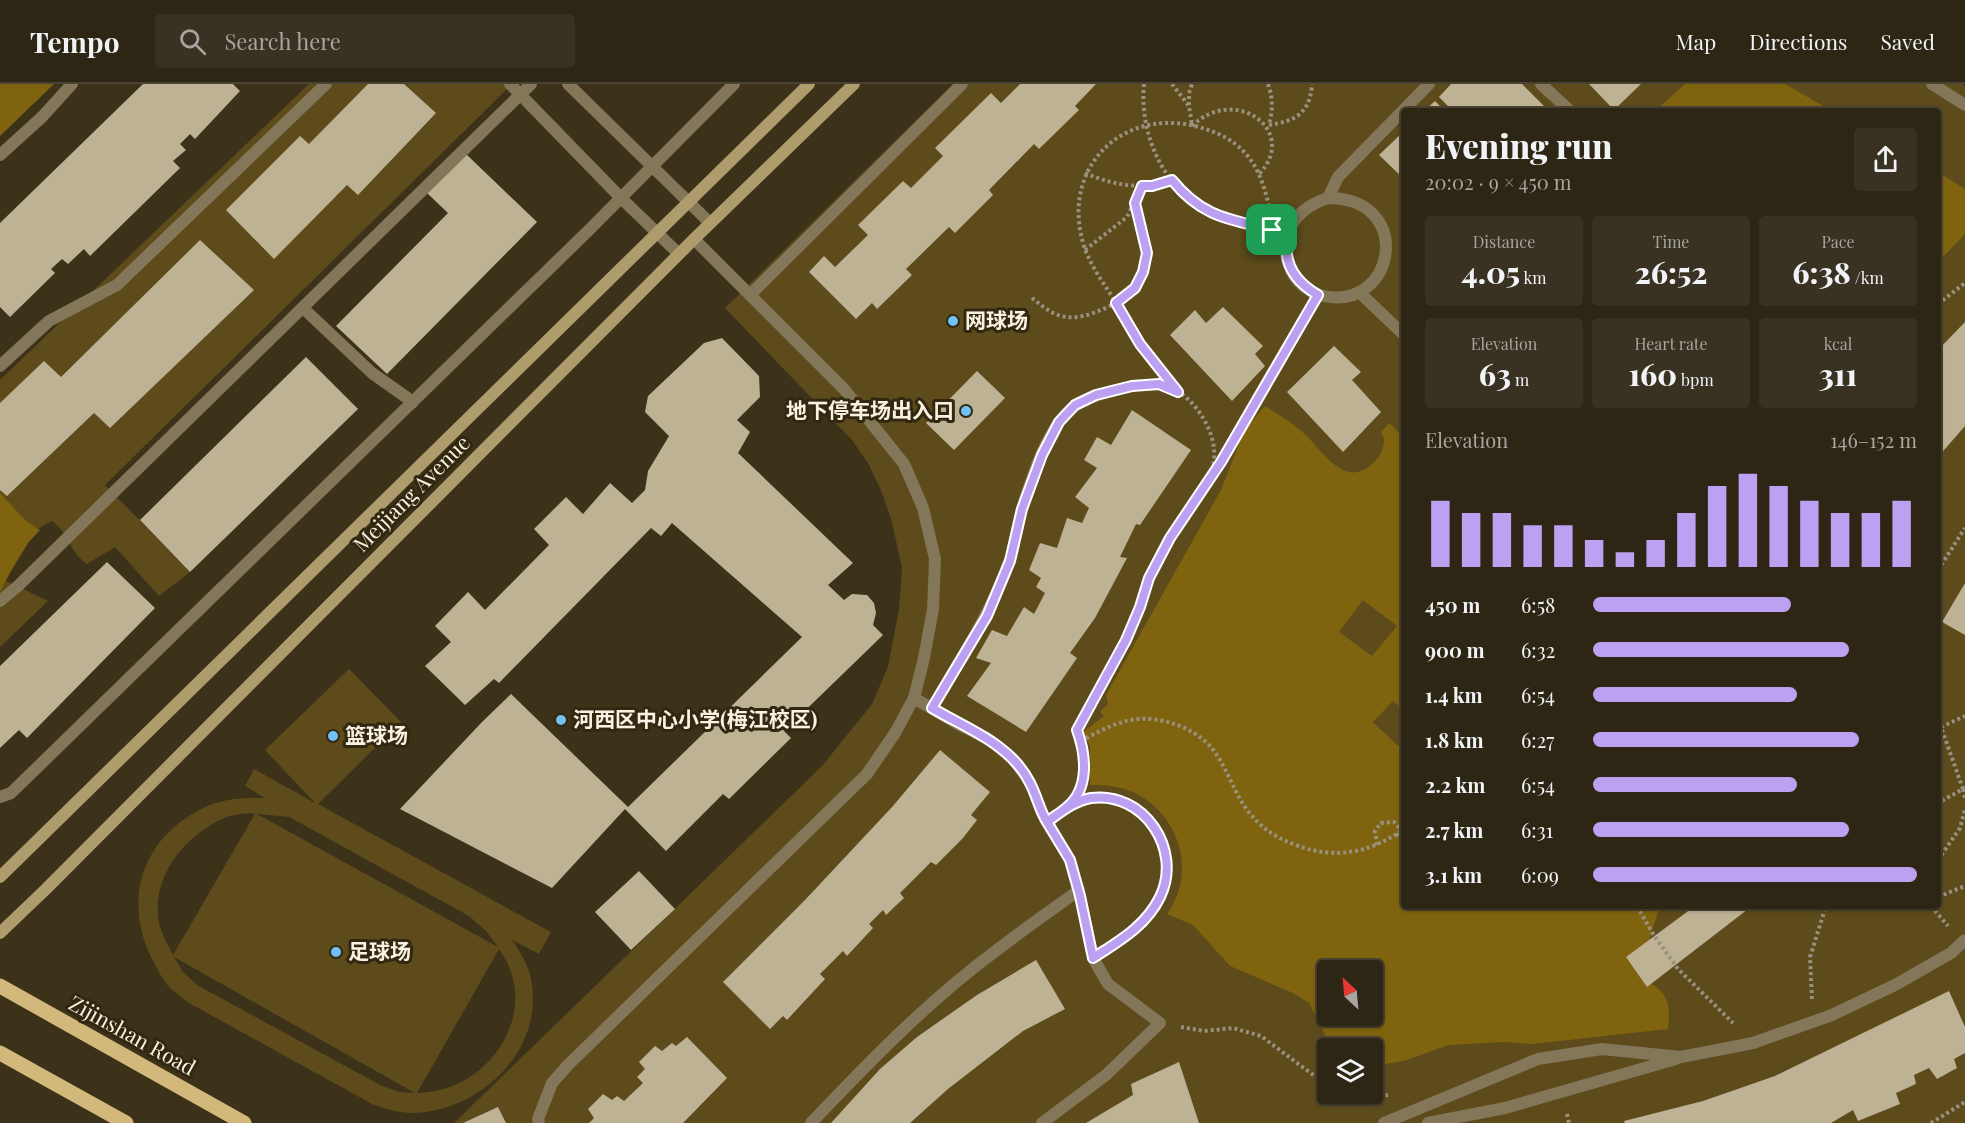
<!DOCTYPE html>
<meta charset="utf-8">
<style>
:root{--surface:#2d2614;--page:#393222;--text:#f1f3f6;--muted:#a7a5a0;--line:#484334;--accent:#bca0f2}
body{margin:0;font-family:"Playfair Display","Noto Sans SC",serif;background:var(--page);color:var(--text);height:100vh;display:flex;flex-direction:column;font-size:22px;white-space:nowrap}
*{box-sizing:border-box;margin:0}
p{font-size:20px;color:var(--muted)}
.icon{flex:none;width:33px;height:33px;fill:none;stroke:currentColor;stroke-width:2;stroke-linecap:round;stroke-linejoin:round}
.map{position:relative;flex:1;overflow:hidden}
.sheet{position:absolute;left:1401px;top:24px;width:540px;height:801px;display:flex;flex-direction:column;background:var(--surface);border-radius:6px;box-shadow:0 2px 4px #0004,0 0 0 2px var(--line)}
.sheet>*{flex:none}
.needle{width:39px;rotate:334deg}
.tools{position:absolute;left:1317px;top:876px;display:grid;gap:12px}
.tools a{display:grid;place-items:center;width:66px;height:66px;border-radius:6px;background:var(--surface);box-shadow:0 2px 4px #0004,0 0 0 2px var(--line);font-size:30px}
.pin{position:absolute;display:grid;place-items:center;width:51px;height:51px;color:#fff;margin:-26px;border-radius:12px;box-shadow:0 3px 9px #0006}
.round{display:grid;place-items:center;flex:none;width:63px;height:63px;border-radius:6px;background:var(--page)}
.summary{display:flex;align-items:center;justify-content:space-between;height:102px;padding:0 24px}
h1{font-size:33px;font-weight:800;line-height:45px}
.figures{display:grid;grid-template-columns:repeat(3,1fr);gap:9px;height:102px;padding:6px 24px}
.figures div{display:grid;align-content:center;border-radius:6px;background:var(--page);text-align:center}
.figures b{font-size:30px;font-weight:800}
.figures small{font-size:16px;font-weight:400}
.figures p{font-size:16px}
.chart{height:168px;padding:12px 24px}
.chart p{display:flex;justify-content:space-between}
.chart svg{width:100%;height:108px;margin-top:6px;stroke:var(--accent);stroke-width:6}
ul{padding:0 24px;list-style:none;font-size:20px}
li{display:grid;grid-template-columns:96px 72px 1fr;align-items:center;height:45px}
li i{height:15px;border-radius:8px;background:var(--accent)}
header{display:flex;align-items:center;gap:36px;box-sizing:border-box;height:84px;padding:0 30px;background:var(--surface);border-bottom:2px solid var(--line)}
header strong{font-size:28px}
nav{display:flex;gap:33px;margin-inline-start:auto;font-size:21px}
.search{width:420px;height:54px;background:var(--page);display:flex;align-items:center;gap:15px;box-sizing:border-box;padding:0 21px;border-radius:6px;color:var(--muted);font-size:22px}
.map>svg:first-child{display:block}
</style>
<header>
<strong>Tempo</strong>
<div class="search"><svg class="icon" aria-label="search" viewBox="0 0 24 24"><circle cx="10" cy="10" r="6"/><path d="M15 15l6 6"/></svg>Search here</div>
<nav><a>Map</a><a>Directions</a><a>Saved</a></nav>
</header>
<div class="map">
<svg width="1965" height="1039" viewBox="0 0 1965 1039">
<rect width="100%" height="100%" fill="#3c321a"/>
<g fill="#5d4b1b" fill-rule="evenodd">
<path d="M 309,0 L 512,0 L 105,401 L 190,488 L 159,512 L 115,463 L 87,480 C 69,468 70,450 52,437 L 0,465 L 0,296 Z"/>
<path d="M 953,0 L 1962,0 L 1965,2 L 1965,1039 L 454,1039 L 822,682 L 872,620 L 888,583 L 899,525 L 902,484 L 892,438 L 881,406 L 868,379 L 852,356 L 725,224 ZM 1404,27 L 1938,27 L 1938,822 L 1404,822 ZM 1328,886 L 1372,886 L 1372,932 L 1328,932 ZM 1328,964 L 1372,964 L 1372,1010 L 1328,1010 Z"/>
<polygon points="0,494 48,517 0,563"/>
<path d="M 349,585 L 401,638 L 318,720 L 551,848 L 539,870 L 512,856 C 518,865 524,874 528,884 C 552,958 485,1027 413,1029 C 399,1029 385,1025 372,1020 L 189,919 C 183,914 176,910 171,905 C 162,896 157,884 151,873 C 121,810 146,748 210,721 C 228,714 246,714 265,714 L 245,702 L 254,685 L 315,719 L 265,666 ZM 249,729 L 255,730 L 173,871 C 167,859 159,846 158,833 C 154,789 185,753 222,735 C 230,731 240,730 249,729 ZM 257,730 L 289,733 L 469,832 L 486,847 L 498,863 ZM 499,865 C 544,927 489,1009 417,1009 ZM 174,873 L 415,1009 L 399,1008 L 380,1001 L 197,901 L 183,888 Z"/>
</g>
<g fill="#7f630e" fill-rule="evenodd">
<polygon points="0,0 54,0 0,52"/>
<polygon points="1685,0 1785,0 1832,27 1655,27"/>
<polygon points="1938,88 1965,105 1965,150 1938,178"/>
<path d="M 1265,322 C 1277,330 1290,337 1300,346 C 1316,359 1326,378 1345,387 C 1363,394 1384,374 1384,357 C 1384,354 1382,351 1381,348 L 1389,339 L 1404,354 L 1404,626 L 1393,617 L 1373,638 L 1398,662 L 1404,657 L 1404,822 L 1660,822 L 1649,856 L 1627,873 L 1647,902 L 1652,900 C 1670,911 1670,926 1668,945 L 1533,960 L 1502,958 L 1449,961 L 1404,977 L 1373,982 L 1372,964 L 1332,964 L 1309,919 L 1293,909 L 1230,882 L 1193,841 L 1167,830 C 1196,790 1181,735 1139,711 C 1123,702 1107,701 1090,701 L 1090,662 L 1083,648 L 1104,632 L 1100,628 L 1108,620 L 1106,611 L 1221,406 L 1244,347 ZM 1363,516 L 1397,542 L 1372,572 L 1339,548 ZM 1328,886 L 1372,886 L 1372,932 L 1328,932 Z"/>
<polygon points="0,409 26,437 40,446 28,459 11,487 0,508"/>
</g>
<g fill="#beb295">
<polygon points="143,0 233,0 240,7 195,55 190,50 180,60 186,66 173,77 180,84 90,172 84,165 68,180 62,175 51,185 55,189 10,233 0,223 0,139"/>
<polygon points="368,0 404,0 436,29 358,111 347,101 274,175 226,126 300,52 309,60"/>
<polygon points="1020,0 1096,0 1075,22 1079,26 1039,65 1034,60 989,106 993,111 955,149 949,143 906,185 912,191 877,225 872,219 856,235 809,188 824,172 835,183 868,151 858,141 903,97 911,104 943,72 935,64 991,9 1001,19"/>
<polygon points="1451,0 1522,0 1549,27 1453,27 1439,13"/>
<polygon points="1589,0 1641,0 1614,26"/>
<polygon points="1435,17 1445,27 1424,27"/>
<polygon points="1404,47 1404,95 1379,71"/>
<polygon points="466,70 537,138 387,290 336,242 448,129 427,109"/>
<polygon points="200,156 254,206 110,344 94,329 7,412 0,406 0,319 44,277 61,293"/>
<polygon points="1223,223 1263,262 1255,270 1265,282 1232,317 1170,251 1195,226 1206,239"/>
<polygon points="1965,238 1965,342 1938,373 1938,266"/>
<polygon points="722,254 759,292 760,313 737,336 750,348 738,369 853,479 828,501 844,516 852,510 867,511 874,519 876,529 873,541 883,551 784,647 791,654 729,715 723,710 666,767 625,725 552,804 400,725 482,638 511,610 628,723 802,553 672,439 661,452 651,444 499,599 494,595 465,621 425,582 451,558 435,542 468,508 485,526 549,461 534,445 566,413 583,430 610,399 632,419 645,406 648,387 669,352 645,328 648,312 704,259"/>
<polygon points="1334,262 1361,288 1352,296 1381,328 1343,368 1287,308"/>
<polygon points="306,273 358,325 190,488 140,436"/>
<polygon points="977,287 1005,314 954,366 926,339"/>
<polygon points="1132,326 1191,366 1140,441 1136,440 1120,473 1127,474 1095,534 1070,569 1077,574 1026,648 967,612 991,579 976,574 992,546 1007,552 1024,523 1034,530 1045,509 1036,503 1041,494 1029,486 1040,459 1057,464 1067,434 1082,439 1089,424 1075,413 1097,384 1084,376 1097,353 1111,361"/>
<polygon points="107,478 155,524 27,654 19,646 0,664 0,582"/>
<polygon points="1965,499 1965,551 1942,538"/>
<polygon points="940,666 990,708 971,731 977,736 963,754 936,781 931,778 900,809 904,814 886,831 883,826 869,840 873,844 847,872 843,867 820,890 825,895 787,936 783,932 770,945 723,898 805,816 893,722"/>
<polygon points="639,787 675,825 631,866 595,828"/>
<polygon points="1695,822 1752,822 1647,903 1626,873"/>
<polygon points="1036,876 1065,925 1023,947 948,1005 910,1039 831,1039 880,985 917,953 977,911"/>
<polygon points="1949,907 1965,943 1965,969 1954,975 1957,984 1937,995 1929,984 1914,991 1916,1000 1896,1009 1900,1020 1858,1037 1853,1026 1831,1039 1625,1039 1624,1037 1703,1017 1775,992"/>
<polygon points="687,953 727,994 683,1039 589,1039 594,1034 588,1025 603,1010 612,1016 617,1012 624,1017 643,999 637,993 645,985 639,978 655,962 662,967 672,959 676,962"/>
<polygon points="1179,978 1199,1039 1086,1039 1133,1011 1131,1000"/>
<polygon points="498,1023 506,1039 463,1039"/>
</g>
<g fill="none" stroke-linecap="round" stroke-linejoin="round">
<g stroke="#99907d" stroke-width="4" stroke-dasharray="3 3" stroke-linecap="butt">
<path d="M 1144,0 C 1139,52 1165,108 1213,130 C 1230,138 1249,141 1266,144"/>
<polyline points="1172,0 1189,22 1192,41"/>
<path d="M 1268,0 C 1273,14 1273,26 1269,40"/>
<polyline points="1189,21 1189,9 1192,0"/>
<path d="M 1269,41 C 1296,37 1310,29 1312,0"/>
<path d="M 1192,42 C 1235,0 1300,47 1259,90"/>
<path d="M 1085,89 C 1116,102 1140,106 1172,96"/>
<path d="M 1135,119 C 1143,146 1155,180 1134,204 C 1129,210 1122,214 1116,219 L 1140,260 L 1177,308"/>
<polyline points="1085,166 1127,133 1142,102"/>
<path d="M 1032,214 C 1041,221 1050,229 1061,232 C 1079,237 1100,227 1116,219 C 1104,199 1087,178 1082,155 C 1064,84 1119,27 1191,41 C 1212,46 1231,53 1246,70 C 1261,87 1267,111 1271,133"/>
<polyline points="1938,220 1965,199"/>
<path d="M 1154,300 C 1184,299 1212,338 1214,365 C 1215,372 1213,381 1213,388"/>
<polyline points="1938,486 1965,444"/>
<polyline points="1938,642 1941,643 1963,705 1938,719"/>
<polyline points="1941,643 1965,632"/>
<path d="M 1081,657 C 1094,650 1108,642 1123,638 C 1152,628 1196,642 1214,667 C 1228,686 1234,709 1248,727 C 1261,744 1276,754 1296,761 C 1335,776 1370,769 1404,745"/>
<polyline points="1963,705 1965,714"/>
<path d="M 1070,722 C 1082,714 1095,713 1109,715 C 1175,726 1182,800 1140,843 C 1132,850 1122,855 1113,861"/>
<path d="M 1069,723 C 1087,694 1088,678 1077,646 L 1126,556 L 1140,523 L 1149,494 L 1170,454 L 1221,378 L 1307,230"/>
<polyline points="1396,750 1404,755"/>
<polyline points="1377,761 1375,747 1381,739 1394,738 1402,747"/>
<polyline points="1938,776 1960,744 1965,726"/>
<polyline points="1938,813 1965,802"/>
<polyline points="1637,822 1653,850 1678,885 1733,939"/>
<polyline points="1931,822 1948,842"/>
<polyline points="1812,915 1810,873 1826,822"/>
<polyline points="1181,943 1204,947 1233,944 1261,952 1328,1002"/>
<polyline points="1356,1010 1374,1013 1388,1011"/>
<polyline points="1567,1030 1569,1039"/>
<polyline points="1931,1039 1965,1018"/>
</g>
<g stroke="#837659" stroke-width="12">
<polyline points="510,0 621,114 679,170"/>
<polyline points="568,0 710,139"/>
<polyline points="1541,0 1570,27"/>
<polyline points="1932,0 1965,21"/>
<polyline points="0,71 42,33 72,0"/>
<path d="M 1328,114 C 1415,114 1396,227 1324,212 C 1311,210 1298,200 1292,188 C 1275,154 1294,125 1328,114 L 1338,93 L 1429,0"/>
<polyline points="1359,208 1404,251"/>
<polyline points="750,211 962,0"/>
<polyline points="303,224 372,289 413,318"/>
<polyline points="0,282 49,237 117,201 326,0"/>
<polyline points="0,517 18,502 531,0"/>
<polyline points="914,614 958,640 987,654 1012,674 1030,698 1042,729 1070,776 1080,812 1093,874 1108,900 1160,939 1106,991 1042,1039"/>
<path d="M 932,624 C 960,576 990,531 1009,478 C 1015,461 1017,442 1022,425 C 1031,395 1049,339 1076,321 C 1093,310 1113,307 1133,302"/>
<polyline points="0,713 11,709 589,146 734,0"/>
<polyline points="539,1039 538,1035 552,999 568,981 867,690 895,649 914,614 924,574 933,525 935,475 923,424 904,380 844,305 694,155"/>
<path d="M 811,1039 C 869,978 929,916 997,866 C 1024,845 1052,826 1079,806"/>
<polyline points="1384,1039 1538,975 1602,965 1681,973 1753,959 1832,931 1897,900 1951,869 1965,856"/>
<polyline points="1428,1039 1505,1024 1676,975"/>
</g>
<g stroke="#af9c6c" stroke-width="12">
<polyline points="0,793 809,0"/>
<polyline points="0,849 46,805 694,155 854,0"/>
</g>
<g stroke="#d2b87b" stroke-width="15">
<polyline points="0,902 244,1039"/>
<polyline points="0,969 126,1039"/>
</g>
</g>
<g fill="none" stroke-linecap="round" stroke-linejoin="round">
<defs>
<path id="route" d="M 1272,146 C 1228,135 1202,133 1172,96 L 1152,102 L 1142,102 L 1135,119 L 1147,169 L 1143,188 L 1135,204 L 1116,219 L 1140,260 L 1178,308 L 1159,300 L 1132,302 L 1096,311 L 1075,321 L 1059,338 L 1042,371 L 1022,425 L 1010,477 L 987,532 L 932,624 C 967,645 1011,660 1030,699 C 1037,712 1039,725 1047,738 C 1061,728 1074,717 1091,714 C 1144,707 1183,766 1160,813 C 1146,842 1119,857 1093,874 L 1080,812 L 1070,776 L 1047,738 C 1053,733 1060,729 1066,724 C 1090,705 1086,671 1077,646 L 1126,556 L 1140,523 L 1149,494 L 1170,454 L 1221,378 L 1318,211 C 1294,197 1281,177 1289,149 L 1272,146"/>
</defs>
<use href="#route" stroke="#fff" stroke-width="12"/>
<use href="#route" stroke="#bca0f2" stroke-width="8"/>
</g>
<g fill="#70c1f4" stroke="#322810" stroke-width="2">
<circle cx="953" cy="237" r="6"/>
<circle cx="966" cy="327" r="6"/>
<circle cx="561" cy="636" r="6"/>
<circle cx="333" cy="652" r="6"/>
<circle cx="336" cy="868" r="6"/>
</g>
<g text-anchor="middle" stroke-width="6" stroke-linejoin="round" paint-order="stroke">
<g font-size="21" font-weight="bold" fill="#f9f2e3" stroke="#322810" text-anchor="start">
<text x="965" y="244">网球场</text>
<text x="954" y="334" text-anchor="end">地下停车场出入口</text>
<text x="573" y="643">河西区中心小学(梅江校区)</text>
<text x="345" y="659">篮球场</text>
<text x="348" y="875">足球场</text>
</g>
<g font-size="21" fill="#f9f2e3" stroke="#322810">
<text transform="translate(412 410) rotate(-45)" y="7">Meijiang Avenue</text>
<text transform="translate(132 952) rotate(29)" y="7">Zijinshan Road</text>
</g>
</g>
</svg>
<div class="tools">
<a><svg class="needle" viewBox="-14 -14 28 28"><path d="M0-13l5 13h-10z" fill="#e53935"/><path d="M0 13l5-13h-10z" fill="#a7a5a0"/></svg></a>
<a><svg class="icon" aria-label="layers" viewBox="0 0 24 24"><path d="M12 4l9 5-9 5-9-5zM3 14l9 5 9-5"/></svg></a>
</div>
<div class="pin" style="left:1272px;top:146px;background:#1e9e55"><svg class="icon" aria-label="arrive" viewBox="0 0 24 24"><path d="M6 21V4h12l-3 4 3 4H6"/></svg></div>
<section class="sheet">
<div class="summary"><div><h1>Evening run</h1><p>20:02 · 9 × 450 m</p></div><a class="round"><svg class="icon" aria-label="share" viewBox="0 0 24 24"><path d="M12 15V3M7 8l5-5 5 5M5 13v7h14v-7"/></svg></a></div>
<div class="figures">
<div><p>Distance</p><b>4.05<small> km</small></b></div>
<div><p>Time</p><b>26:52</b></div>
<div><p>Pace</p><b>6:38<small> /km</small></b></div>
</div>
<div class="figures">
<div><p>Elevation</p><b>63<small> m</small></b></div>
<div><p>Heart rate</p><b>160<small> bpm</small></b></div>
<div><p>kcal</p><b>311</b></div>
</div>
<div class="chart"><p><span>Elevation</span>146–152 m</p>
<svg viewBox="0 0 160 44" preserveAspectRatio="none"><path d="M5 44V17M15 44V22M25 44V22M35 44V27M45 44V27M55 44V33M65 44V38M75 44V33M85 44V22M95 44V11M105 44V6M115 44V11M125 44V17M135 44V22M145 44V22M155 44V17"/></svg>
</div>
<ul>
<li><b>450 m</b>6:58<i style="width:61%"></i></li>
<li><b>900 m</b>6:32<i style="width:79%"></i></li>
<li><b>1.4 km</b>6:54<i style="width:63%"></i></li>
<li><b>1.8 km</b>6:27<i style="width:82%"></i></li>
<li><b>2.2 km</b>6:54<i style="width:63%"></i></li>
<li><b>2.7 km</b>6:31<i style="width:79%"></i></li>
<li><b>3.1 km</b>6:09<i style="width:100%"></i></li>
</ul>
</section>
</div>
